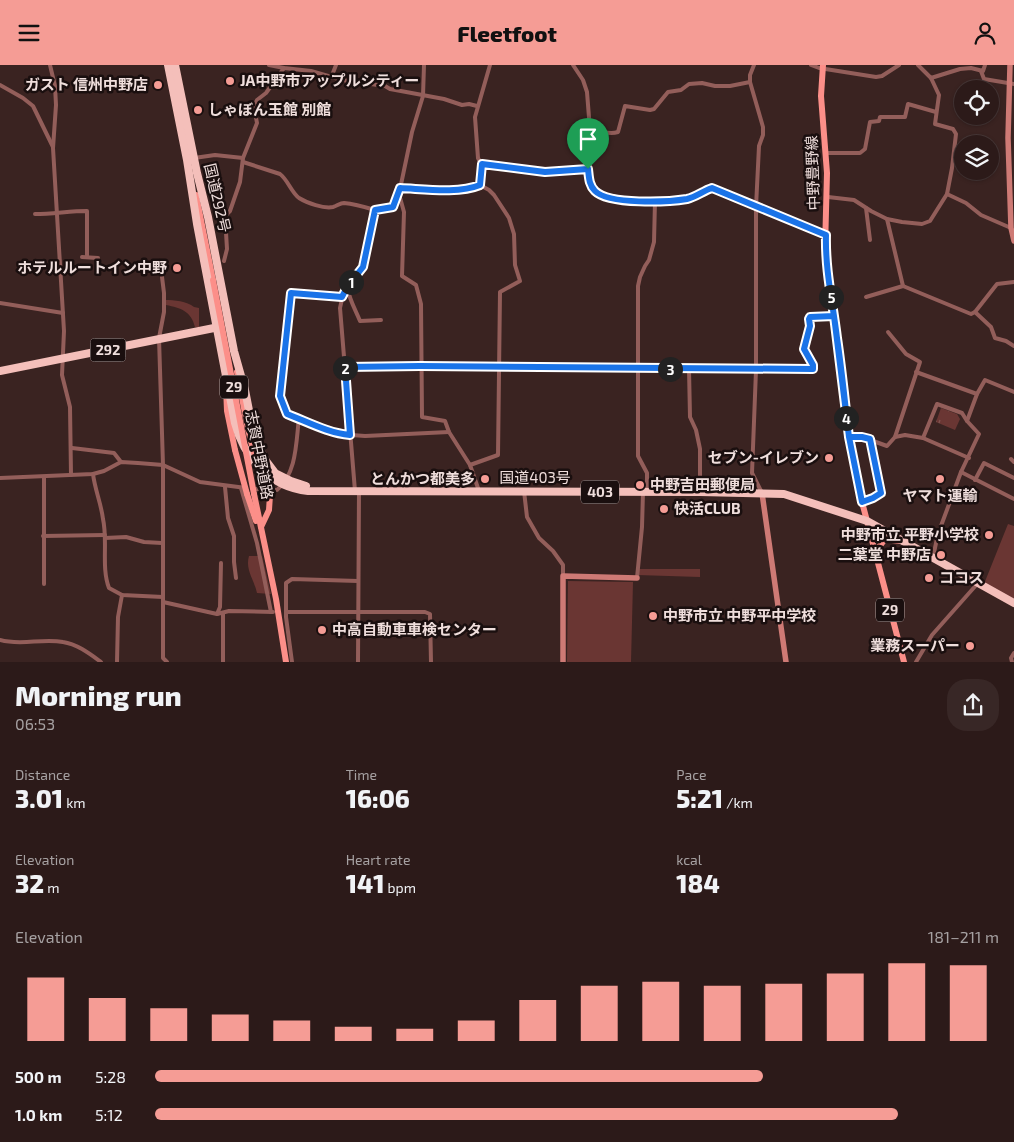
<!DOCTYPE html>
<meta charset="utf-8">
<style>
:root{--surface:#2c1a19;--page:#382726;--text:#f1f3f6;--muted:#a6a1a2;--line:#483838;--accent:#f59c95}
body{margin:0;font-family:"Exo 2","Noto Sans JP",sans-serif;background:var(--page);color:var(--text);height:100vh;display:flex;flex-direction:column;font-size:19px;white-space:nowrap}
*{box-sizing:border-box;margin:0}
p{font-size:16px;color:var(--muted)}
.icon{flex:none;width:28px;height:28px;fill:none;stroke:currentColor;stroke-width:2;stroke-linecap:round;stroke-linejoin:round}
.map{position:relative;height:597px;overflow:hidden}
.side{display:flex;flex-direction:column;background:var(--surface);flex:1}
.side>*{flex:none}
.fabs{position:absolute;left:954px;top:15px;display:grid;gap:10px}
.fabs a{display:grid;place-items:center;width:45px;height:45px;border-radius:50%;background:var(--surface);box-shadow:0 1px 4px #0004,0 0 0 1px var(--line);font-size:25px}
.pin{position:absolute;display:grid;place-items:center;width:42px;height:42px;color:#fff;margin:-51px -21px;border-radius:50% 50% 50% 0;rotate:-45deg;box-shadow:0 0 5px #0007}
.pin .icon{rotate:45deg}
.km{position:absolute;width:25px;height:25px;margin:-12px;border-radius:50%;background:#222;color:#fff;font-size:14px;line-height:25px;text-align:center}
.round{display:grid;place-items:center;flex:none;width:52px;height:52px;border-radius:20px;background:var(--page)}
.head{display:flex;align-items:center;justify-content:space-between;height:85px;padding:0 15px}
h1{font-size:28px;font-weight:800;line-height:38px}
.metrics{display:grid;grid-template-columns:repeat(3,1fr);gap:8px;height:85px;padding:5px 15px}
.metrics div{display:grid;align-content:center}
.metrics b{font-size:25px;font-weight:800}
.metrics small{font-size:14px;font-weight:400}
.metrics p{font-size:14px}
.chart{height:140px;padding:10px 15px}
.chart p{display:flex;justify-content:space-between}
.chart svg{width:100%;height:90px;margin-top:5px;stroke:var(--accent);stroke-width:6}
ul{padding:0 15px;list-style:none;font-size:16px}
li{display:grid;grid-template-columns:80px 60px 1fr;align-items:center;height:38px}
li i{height:12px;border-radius:6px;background:var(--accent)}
header{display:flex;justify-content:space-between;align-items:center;height:65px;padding:0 15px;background:var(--accent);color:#111;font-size:22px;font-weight:800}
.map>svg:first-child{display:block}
</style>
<header><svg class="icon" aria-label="menu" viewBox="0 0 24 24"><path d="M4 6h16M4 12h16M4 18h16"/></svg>Fleetfoot<svg class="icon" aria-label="person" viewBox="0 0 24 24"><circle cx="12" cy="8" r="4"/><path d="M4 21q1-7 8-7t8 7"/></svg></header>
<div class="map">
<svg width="1014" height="597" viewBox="0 0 1014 597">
<defs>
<pattern id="park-tufts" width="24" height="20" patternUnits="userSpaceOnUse" patternTransform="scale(1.25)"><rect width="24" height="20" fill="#6a3633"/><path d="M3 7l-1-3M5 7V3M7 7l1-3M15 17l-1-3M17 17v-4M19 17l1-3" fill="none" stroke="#805350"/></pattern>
</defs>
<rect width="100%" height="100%" fill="#3a2321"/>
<g fill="#6a3633">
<path d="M 165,235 C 174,235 187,236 194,242 L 199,243 L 199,262 L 195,262 C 191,246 181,243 166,240 Z"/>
<polygon points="1008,459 1014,461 1014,535 984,519"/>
<path d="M 249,491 L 262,491 L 271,529 L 257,528 C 254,514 245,505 249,491 Z"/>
<polygon points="638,504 700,504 700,512 637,510"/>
<polygon points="568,516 633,517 631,597 567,597"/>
</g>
<polygon fill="url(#park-tufts)" points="941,343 957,349 960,354 955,365 936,357"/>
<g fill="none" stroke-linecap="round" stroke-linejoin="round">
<g stroke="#935e5a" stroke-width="4">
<polyline points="50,0 55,21 56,40 53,83 64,266 62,310 70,342 71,410"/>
<polyline points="269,0 284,3 311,6 342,15 385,21 390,24 444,34 462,40 469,39 477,41"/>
<polyline points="573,0 583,15 587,27 590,65 588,104 590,119 597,128 634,137 688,134 712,123 826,170"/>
<polyline points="754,0 750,10 750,17 763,62 763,70 759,81 756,142 756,305 752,408 762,428"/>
<polyline points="811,0 819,3 876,12 882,11 899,0"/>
<polyline points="918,0 931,13 960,4 971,3 983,6 985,0"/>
<polyline points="981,6 984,14 1014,19"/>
<polyline points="331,13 336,0"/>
<polyline points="0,20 23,33 33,41 53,82"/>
<path d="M 590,65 C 603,64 606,71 618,67 L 625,41 L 650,45 L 654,44 L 668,27 L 681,25 L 689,19 L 702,18 L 715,21 L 730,21 L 750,17"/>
<polyline points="826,88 860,88 865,84 870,57 879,56 880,52 905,52 908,39 936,47"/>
<polyline points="194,93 215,90 243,93"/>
<path d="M 243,97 L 280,109 C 288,115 291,127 299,133 C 307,138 324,144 333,142 C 337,141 340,138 344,138 C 355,139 365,142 375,145"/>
<polyline points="481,99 545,107 588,104"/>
<path d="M 400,123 C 425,124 457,129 480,120"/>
<polyline points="399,129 404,147 402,211 416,220 421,239 422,352 445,356 449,367 470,400 479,426"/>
<polyline points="947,129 966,138 981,150 1011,163"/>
<polyline points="828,132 854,135 871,146 887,154 902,157 922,159 930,156 947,129 952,103 956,69 953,64 935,59 939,30 931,13"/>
<polyline points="866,143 870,175"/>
<path d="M 35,149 C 53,149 70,146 87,146 L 87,192"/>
<polyline points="887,154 903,221 971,249 975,247 991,262 995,273 1006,276 1014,281"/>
<polyline points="82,192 98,193"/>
<polyline points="224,196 227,184 225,151 230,146 240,117 243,93 257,58 254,42 257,35 266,28 284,3"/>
<polyline points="162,212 164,228 164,247 159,273 163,400 163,593 167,597"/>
<path d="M 347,222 C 350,236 355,244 360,256 L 381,255"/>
<polyline points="341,232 291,228 280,331 287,349 338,369 365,371 449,367"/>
<polyline points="866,232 903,221"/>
<polyline points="0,238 63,248"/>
<polyline points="975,247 997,219 1014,217"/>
<polyline points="888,267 906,289 920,297 895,372"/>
<polyline points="345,302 420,301 813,304 813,300 804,285 810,261 810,252 834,251"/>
<polyline points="689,304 690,352 696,365 700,384 700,427"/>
<polyline points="916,307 977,329 967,356"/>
<polyline points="977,329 985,315 1014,327"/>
<polyline points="849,372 862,372 887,381 895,372 905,370 923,373 937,339 962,348 967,356 979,369 961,407 938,469 933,492"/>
<polyline points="923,373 969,393"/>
<polyline points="72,383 114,388 121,397"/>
<polyline points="1011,394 1014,397"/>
<polyline points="470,400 498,390 500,227 520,216 515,200 514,169 509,153 494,130 489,125 480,120 481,99 478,93 475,52 490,0"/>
<polyline points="961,407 1014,434"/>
<path d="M 93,409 C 95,425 101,438 103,454 C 108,476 101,502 109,523 L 122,530 L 163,532"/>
<polyline points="44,412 44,519"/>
<polyline points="0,413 93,409 104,406 121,397 138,398 163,400 200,417 246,423"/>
<polyline points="975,415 984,398 1014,413"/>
<polyline points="225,422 228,453 234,471 234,497 236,513"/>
<polyline points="241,423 257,478 271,547"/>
<path d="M 253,424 L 277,425 C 297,408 296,377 299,353"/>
<path d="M 355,426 L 340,243 C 343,222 353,220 362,203 C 370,188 372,162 375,145 L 393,142 L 399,129 L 412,67 L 423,31 L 424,0"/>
<polyline points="524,426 527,452 539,473 553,486 563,500 563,511"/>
<polyline points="647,427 647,408 638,391 638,221 640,212 645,201 649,195 654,177 655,136"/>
<polyline points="862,437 873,433 881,428 870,375"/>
<polyline points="43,471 105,470"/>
<polyline points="105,473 126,472 144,477 162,478"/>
<polyline points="637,513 642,462 643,427"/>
<polyline points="163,537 217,549 229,546 273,547"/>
<polyline points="286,547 425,547 430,549 431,597"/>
<polyline points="217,549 220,542 221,498"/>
<polyline points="223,549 223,597"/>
<path d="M 0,575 C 21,581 42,573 63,577 C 77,579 90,589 101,597"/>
<polyline points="117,597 118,552 122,530"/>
<polyline points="292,597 286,552 286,518 292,514 358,516"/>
<polyline points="358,597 359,426"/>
<polyline points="916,597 932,570 978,518"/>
<polyline points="1012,597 1011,593 1014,588"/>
</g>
<g stroke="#ce7a75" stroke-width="5.5">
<polyline points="1010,0 1008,73 1011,163 1014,176"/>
<polyline points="762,428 786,597"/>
<polyline points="563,597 563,511 637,513"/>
</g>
<g stroke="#fc8f89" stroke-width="6">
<polyline points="823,0 821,31 827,108 825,184 849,372 862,437 904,597"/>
<polyline points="196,130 213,215"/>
<polyline points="237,307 248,364"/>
<polyline points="226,322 227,346 235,385"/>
<polyline points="247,429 256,456"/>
<polyline points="254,429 276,534 286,597"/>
<polyline points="261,462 269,445 270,430"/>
<polyline points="877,489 879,482 885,474 899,476"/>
</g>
<g stroke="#f4bfba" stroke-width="8">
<path d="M 168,0 L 187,95 L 197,159 L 235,358 C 244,393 270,422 308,426 L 700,427 L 784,429 L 867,456 L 1014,538"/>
<polyline points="175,0 197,108 208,152 234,286 245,325 254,371 266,396 275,408 291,416 306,421"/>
<polyline points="0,306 219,262"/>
</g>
<g stroke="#fc8f89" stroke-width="6">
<polyline points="213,215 254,429"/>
<polyline points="248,364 255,392 270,430"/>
<polyline points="235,385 247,429"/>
</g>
</g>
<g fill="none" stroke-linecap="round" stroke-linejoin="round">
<defs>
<path id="route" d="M 588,104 L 545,107 L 482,99 L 480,120 C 458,129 424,124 400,123 L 393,142 L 375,145 L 363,202 L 347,222 L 342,232 L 291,228 L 280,331 L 287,349 C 308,357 328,368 350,370 L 345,302 L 420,301 L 813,304 L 813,300 L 804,284 L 810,261 L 809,254 L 810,252 L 834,251 L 849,372 L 862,437 L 873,433 L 881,428 L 870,374 L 862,372 L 849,372 C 845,339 842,306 837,273 C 833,239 825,205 826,170 L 712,123 C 703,126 696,132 687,134 C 668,137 609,140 595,126 C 589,120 589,113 588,104"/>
</defs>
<use href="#route" stroke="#fff" stroke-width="10"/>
<use href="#route" stroke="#1a73e8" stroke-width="6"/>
</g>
<g fill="#f59c95" stroke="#1a0f0f" stroke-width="2">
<circle cx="230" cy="16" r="5"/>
<circle cx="158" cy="20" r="5"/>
<circle cx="198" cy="45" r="5"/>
<circle cx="177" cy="203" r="5"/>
<circle cx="829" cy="393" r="5"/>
<circle cx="485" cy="414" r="5"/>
<circle cx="940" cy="414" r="5"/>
<circle cx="640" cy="420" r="5"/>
<circle cx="664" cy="444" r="5"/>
<circle cx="989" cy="470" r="5"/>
<circle cx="941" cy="490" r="5"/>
<circle cx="929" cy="513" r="5"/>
<circle cx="653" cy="551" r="5"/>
<circle cx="322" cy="565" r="5"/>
<circle cx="970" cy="581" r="5"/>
</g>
<g text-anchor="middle" stroke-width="5" stroke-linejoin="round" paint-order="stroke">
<g fill="#1a0f0f" stroke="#afa09e" stroke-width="1">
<rect x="90.5" y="273.5" width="35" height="23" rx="4"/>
<rect x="220" y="310.5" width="28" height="23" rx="4"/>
<rect x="581" y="415.5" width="38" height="23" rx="4"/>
<rect x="876" y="533.5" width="28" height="23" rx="4"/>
</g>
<g font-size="14" font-weight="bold" fill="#efdedc">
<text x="108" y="290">292</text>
<text x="234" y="327">29</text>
<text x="600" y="432">403</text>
<text x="890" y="550">29</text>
</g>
<g font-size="15" font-weight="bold" fill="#efdedc" stroke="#1a0f0f" text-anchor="start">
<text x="240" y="21">JA中野市アップルシティー</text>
<text x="148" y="25" text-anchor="end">ガスト 信州中野店</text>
<text x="208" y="50">しゃぼん玉館 別館</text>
<text x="167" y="208" text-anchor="end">ホテルルートイン中野</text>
<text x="819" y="398" text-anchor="end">セブン-イレブン</text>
<text x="475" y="419" text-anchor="end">とんかつ都美多</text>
<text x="650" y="425">中野吉田郵便局</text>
<text x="940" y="436" text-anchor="middle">ヤマト運輸</text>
<text x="674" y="449">快活CLUB</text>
<text x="979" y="475" text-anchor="end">中野市立 平野小学校</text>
<text x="931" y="495" text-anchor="end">二葉堂 中野店</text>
<text x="939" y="518">ココス</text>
<text x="663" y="556">中野市立 中野平中学校</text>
<text x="332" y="570">中高自動車車検センター</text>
<text x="960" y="586" text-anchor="end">業務スーパー</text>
</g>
<g font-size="15" fill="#efdedc" stroke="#1a0f0f">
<text transform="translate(813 108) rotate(-92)" y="5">中野豊野線</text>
<text transform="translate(217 133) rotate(77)" y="5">国道292号</text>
<text transform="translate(259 390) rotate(79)" y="5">志賀中野道路</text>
<text x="535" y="418">国道403号</text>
</g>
</g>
</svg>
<div class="fabs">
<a><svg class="icon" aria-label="locate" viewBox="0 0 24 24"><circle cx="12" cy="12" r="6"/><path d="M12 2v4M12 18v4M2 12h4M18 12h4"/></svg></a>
<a><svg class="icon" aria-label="layers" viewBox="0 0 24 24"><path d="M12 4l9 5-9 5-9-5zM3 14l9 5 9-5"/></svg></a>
</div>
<div class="pin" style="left:588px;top:104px;background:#1e9e55"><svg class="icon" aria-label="arrive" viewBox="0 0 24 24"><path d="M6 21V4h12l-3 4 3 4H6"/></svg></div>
<b class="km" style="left:351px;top:217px">1</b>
<b class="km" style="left:345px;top:303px">2</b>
<b class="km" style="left:670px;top:304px">3</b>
<b class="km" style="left:846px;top:353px">4</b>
<b class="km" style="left:831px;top:232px">5</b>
</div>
<section class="side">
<div class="head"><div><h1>Morning run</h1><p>06:53</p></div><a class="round"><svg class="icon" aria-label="share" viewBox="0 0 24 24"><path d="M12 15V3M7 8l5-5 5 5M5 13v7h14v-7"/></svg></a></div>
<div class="metrics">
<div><p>Distance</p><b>3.01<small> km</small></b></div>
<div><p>Time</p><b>16:06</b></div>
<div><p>Pace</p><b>5:21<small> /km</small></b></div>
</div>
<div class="metrics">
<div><p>Elevation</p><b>32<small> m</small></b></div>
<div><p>Heart rate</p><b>141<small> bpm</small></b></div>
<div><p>kcal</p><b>184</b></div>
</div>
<div class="chart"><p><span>Elevation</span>181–211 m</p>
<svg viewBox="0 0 160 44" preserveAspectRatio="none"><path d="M5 44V13M15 44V23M25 44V28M35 44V31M45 44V34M55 44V37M65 44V38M75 44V34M85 44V24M95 44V17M105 44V15M115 44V17M125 44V16M135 44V11M145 44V6M155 44V7"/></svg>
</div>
<ul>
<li><b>500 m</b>5:28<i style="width:72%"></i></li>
<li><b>1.0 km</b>5:12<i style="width:88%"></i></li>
</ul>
</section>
